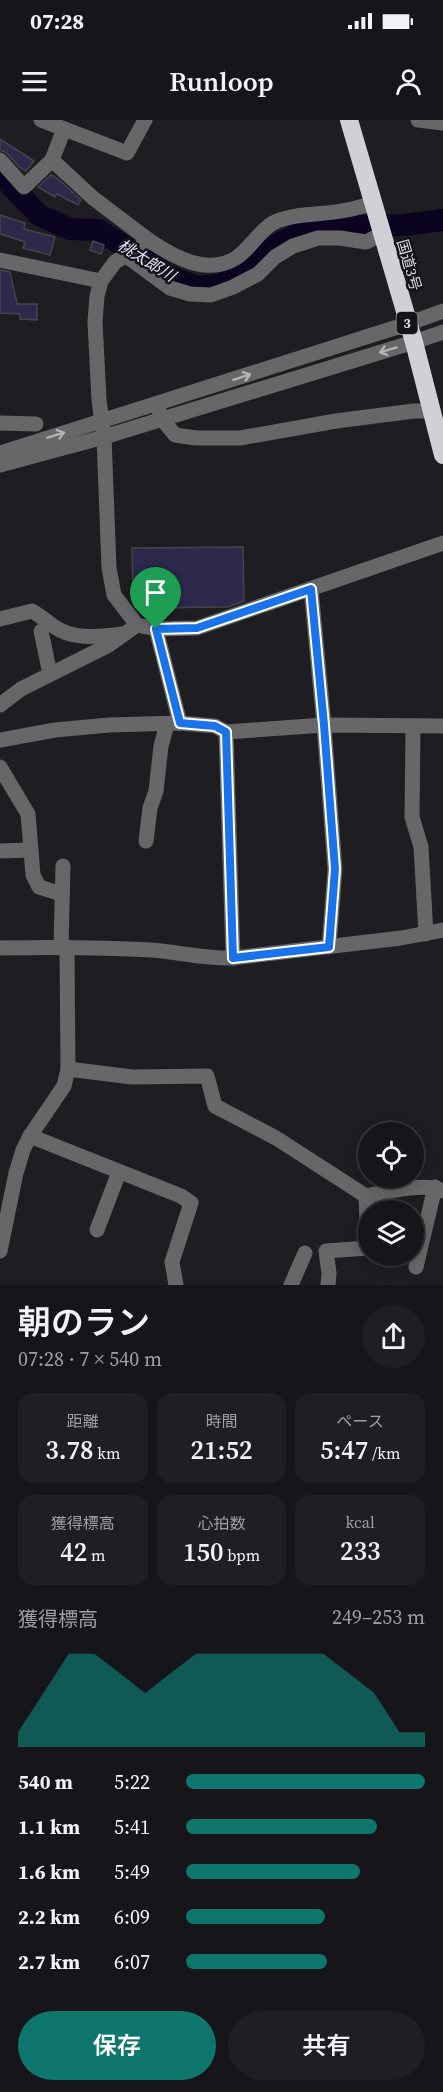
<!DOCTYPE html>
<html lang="ja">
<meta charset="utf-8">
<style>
:root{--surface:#16161a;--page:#1f1f23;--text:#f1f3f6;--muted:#9e9fa2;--line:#353539;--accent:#0f766e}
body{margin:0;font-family:"Source Serif 4","Noto Sans JP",serif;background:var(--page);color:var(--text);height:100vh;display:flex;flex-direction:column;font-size:22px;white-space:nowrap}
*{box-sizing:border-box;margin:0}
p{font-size:20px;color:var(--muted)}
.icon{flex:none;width:33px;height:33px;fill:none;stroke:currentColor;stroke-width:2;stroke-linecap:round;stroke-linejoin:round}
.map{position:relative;height:1165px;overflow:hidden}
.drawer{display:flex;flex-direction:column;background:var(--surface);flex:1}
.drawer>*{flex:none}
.controls{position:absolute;left:358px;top:1002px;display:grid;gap:12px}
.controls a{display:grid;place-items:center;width:66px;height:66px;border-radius:50%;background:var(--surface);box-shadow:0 3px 15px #0003,0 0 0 2px var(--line);font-size:30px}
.pin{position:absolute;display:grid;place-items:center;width:51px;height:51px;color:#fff;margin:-62px -26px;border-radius:50% 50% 50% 0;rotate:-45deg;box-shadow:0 0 6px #0007}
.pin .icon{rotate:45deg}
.round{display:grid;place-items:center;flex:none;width:63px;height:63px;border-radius:32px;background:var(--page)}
.headline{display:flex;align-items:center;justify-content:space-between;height:102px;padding:0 18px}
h1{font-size:33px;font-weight:600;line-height:45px}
.metrics{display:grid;grid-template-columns:repeat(3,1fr);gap:9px;height:102px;padding:6px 18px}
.metrics div{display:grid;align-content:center;border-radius:15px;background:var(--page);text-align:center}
.metrics b{font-size:26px;font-weight:600}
.metrics small{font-size:16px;font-weight:400}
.metrics p{font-size:16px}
.chart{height:168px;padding:12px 18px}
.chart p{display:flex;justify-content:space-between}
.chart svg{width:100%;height:108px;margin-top:6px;fill:var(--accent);opacity:.7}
.primary-button{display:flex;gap:12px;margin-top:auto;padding:12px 18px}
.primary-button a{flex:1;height:69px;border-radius:36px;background:var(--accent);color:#fff;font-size:24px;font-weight:600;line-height:69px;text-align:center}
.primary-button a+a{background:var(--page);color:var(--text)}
ul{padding:0 18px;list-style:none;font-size:20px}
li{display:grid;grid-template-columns:96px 72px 1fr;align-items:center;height:45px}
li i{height:15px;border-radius:8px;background:var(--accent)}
.status{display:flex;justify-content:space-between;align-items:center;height:42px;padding:0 30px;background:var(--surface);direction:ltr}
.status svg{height:16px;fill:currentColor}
header{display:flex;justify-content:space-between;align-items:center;height:78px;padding:0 18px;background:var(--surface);font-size:27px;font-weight:600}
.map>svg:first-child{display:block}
</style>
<div class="status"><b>07:28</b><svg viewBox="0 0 49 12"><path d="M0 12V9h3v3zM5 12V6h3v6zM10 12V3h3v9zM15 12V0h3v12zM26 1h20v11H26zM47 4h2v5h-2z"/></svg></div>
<header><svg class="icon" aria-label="menu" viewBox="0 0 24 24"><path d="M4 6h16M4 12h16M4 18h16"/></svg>Runloop<svg class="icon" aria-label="person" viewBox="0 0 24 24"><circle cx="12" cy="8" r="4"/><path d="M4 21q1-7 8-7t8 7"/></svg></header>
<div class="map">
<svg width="443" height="1165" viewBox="0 0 443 1165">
<rect width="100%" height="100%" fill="#1d1d22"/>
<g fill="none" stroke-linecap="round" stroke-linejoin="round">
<polyline stroke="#0a0420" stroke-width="22" points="0,54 39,95 70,109 99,110 169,156 197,167 218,165 234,159 255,146 274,126 296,115 319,109 349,106 404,105 443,100"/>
</g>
<g fill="#2d294b" stroke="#44444a" stroke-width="1.5">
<polygon points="0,19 34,41 26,51 19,47 7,33 0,30"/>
<polygon points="51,55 58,59 81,80 78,85 57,74 55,77 38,67"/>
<polygon points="0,95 25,103 24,109 55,117 50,135 23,128 25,122 0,114"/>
<polygon points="93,121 104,125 101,134 90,130"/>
<polygon points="0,150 10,152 17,184 37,184 37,200 20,199 20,194 0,193"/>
<polygon points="243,427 244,481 228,487 136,488 133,483 132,428"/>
</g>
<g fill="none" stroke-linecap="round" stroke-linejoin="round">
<g stroke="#67676a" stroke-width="15">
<polyline points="41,0 127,33 145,0"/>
<polyline points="418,0 443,3"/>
<polyline points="0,40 24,67 52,40 93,78 150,121 115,142 101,161 97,176 95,202 99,280 104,317 109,448 114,475 137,505 156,509 197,508 443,423"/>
<polyline points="52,40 64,9"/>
<path d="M 150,121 C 174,137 207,156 236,138 C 249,130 259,111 273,103 C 292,93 320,95 341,91 C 352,90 362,86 373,84"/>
<polyline points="125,135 170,168 190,174 211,175 233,167 258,154 275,137 293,126 318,118 340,118 366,122 382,114"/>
<polyline points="0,140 101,161"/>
<polyline points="159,290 162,299 175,315 196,318 240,318 336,301 414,291 431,291"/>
<polyline points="0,303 36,304"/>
<polyline points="0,333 407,204 443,191"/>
<polyline points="0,345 104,317 414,222 443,212"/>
<polyline points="311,469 324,605 335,749 329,827"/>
<path d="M 0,499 L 32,491 C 43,497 50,505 60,510 C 79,520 103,516 122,514"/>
<polyline points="156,509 180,603"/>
<polyline points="41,511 50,554"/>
<polyline points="0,585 21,569 109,525 137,505"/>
<polyline points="413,607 412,697 421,727 426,814"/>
<polyline points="226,612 233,838"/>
<polyline points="0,620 55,610 109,605 180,603 215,606 226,612 324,605 443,606"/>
<polyline points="0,647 28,694 33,755 39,767 62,774"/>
<polyline points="146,721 150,688 156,671 161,626 167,604"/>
<polyline points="0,731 31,730"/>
<polyline points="61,827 63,746"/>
<path d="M 0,828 C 51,827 101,827 151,830 C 179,832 205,839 233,838 L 401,818 L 443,810"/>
<path d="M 68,949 L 132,957 L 207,956 L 215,986 L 276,1018 L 366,1076 C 386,1072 425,1062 443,1071"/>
<polyline points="30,1016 181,1076 191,1083 172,1142 176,1165"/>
<polyline points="97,1110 119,1052"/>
<polyline points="0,1131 16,1053 23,1030 30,1016 64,966 68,949 67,827"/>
<polyline points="416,1147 435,1067"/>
<polyline points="291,1165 305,1133"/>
<polyline points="328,1165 329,1153 326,1131 368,1128 366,1076"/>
</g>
<polyline stroke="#d1d0d7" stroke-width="18" points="349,0 414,222 443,335"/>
</g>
<defs><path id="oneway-shaft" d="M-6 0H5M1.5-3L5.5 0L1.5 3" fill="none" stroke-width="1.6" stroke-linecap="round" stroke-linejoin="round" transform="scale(1.5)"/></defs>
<g stroke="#b3b3b7">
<use href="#oneway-shaft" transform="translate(388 230) rotate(163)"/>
<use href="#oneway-shaft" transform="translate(242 257) rotate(-18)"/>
<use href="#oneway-shaft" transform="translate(56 315) rotate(-17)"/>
</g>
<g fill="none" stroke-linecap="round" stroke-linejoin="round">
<defs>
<polygon id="route" points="311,469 324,605 335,749 329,827 233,838 226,612 215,606 180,603 156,509 197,508"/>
</defs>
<use href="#route" stroke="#fff" stroke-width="12"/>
<use href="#route" stroke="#1a73e8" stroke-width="8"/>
</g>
<g text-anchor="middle" stroke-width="5" stroke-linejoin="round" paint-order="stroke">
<rect fill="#141418" stroke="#a0a0a4" stroke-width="1.5" x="396.5" y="192" width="21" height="22" rx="4.5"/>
<g font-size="14" font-weight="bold" fill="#dcdce0">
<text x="407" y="208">3</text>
</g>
<g font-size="15" fill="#dcdce0" stroke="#141418">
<text transform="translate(409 145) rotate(74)" y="5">国道3号</text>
</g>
<g font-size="16" font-style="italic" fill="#e1e0fb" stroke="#141418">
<text transform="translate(147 140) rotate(32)" y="6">桃太郎川</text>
</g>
</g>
</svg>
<div class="controls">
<a><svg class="icon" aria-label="locate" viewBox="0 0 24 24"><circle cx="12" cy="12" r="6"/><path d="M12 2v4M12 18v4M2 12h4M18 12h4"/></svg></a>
<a><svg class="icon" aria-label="layers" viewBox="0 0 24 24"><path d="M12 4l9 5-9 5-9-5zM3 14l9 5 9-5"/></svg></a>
</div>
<div class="pin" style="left:156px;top:509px;background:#1e9e55"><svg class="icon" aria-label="arrive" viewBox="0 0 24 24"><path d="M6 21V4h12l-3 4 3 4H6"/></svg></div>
</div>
<section class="drawer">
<div class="headline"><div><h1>朝のラン</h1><p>07:28 · 7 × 540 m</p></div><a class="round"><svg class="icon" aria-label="share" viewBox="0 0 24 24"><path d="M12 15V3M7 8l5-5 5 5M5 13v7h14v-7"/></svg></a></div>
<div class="metrics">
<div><p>距離</p><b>3.78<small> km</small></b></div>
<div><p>時間</p><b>21:52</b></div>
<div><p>ペース</p><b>5:47<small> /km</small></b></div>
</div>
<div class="metrics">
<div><p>獲得標高</p><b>42<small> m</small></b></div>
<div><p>心拍数</p><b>150<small> bpm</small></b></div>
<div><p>kcal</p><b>233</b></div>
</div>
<div class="chart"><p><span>獲得標高</span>249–253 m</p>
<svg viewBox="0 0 160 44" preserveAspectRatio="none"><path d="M0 44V38L10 22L20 6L30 6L40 14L50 22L60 14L70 6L80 6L90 6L100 6L110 6L120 6L130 14L140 22L150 38L160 38V44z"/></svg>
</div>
<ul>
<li><b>540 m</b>5:22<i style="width:100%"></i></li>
<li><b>1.1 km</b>5:41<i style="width:80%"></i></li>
<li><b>1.6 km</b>5:49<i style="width:73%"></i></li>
<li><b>2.2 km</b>6:09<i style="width:58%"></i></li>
<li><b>2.7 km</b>6:07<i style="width:59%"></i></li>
</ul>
<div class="primary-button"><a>保存</a><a>共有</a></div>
</section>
